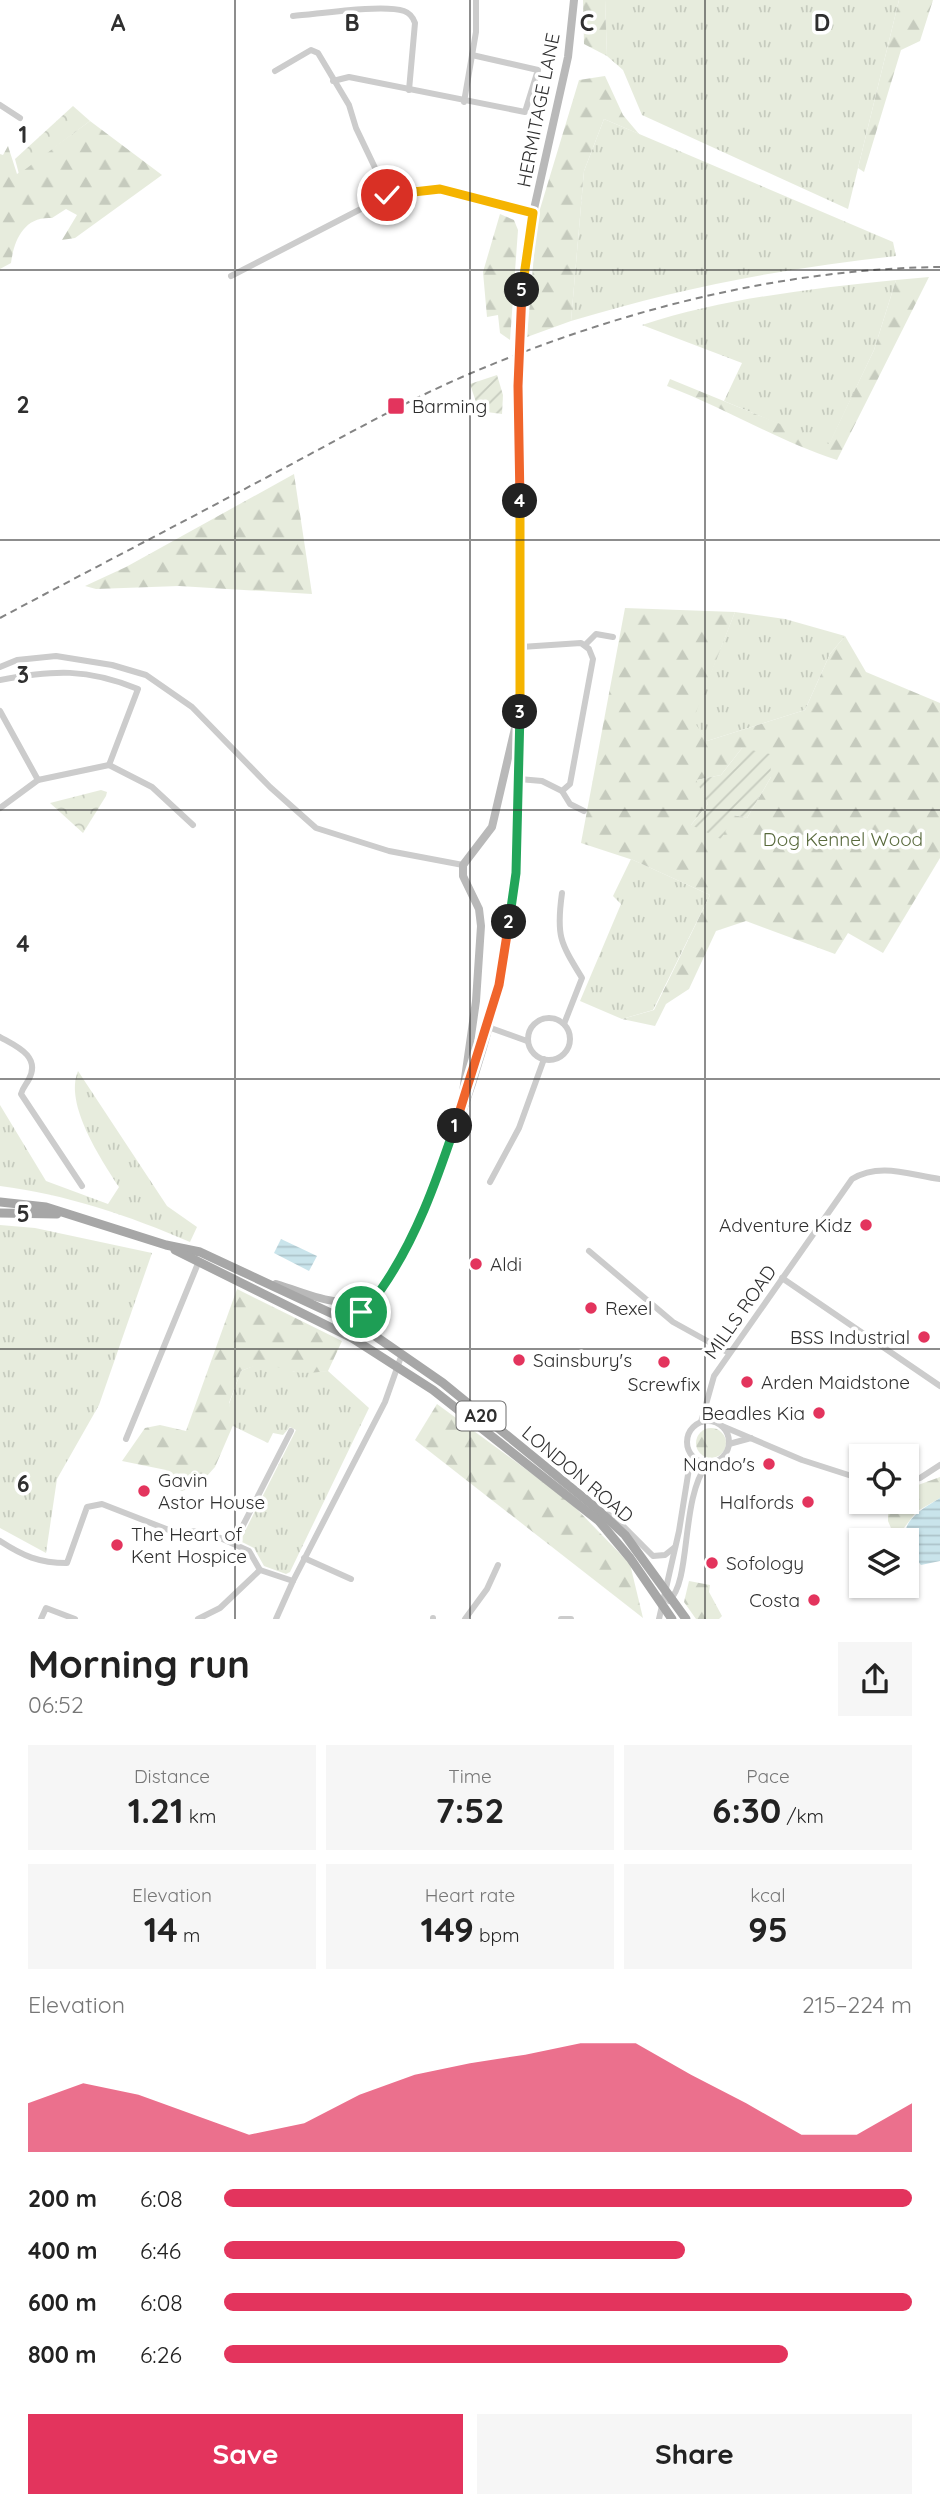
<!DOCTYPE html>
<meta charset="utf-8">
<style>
:root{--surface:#fff;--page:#f6f6f6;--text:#222;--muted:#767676;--accent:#e3345d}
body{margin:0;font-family:Quicksand,sans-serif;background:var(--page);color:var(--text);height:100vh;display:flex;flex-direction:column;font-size:26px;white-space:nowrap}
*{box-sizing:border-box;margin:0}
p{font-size:23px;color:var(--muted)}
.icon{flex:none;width:38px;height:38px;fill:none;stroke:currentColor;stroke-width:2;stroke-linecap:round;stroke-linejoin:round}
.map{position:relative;height:1619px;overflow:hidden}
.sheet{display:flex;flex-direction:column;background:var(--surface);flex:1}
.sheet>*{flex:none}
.tools{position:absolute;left:849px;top:1444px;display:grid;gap:14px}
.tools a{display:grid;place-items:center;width:70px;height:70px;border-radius:0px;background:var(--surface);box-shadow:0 2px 5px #0004;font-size:35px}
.pin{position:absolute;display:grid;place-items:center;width:60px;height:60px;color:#fff;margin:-30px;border:4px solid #fff;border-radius:50%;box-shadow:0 2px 7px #0007}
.km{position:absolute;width:35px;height:35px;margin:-18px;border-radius:50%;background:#222;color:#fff;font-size:19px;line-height:35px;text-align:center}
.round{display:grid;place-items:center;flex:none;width:74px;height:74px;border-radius:0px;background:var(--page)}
.overview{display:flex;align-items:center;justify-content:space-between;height:119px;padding:0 28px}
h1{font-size:38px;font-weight:800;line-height:52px}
.stats{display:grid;grid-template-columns:repeat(3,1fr);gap:10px;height:119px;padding:7px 28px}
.stats div{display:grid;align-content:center;border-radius:0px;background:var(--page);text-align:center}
.stats b{font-size:35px;font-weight:800}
.stats small{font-size:19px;font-weight:400}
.stats p{font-size:19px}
.chart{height:196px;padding:14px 28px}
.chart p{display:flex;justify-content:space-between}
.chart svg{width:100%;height:126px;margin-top:7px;fill:var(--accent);opacity:.7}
.action{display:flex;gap:14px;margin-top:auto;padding:14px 28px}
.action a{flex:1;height:80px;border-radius:0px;background:var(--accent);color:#fff;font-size:28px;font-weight:800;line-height:80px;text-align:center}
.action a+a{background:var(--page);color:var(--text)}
ul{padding:0 28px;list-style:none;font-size:23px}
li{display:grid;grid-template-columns:112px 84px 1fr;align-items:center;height:52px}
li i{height:18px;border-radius:9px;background:var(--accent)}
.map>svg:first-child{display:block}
</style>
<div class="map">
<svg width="940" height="1619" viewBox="0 0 940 1619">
<defs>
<pattern id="grass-tufts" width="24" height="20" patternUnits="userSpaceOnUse" patternTransform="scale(1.75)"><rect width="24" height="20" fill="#e7ecdd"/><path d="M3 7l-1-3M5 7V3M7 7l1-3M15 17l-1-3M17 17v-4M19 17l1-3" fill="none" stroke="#c6cbbe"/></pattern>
<pattern id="forest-firs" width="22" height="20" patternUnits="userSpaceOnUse" patternTransform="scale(1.75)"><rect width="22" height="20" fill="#e7ecdd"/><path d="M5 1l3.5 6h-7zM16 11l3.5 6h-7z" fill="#c6cbbe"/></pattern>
<pattern id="park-crowns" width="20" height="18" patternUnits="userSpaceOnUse" patternTransform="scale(1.75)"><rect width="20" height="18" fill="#e7ecdd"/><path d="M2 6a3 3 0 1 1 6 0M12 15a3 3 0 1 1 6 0" fill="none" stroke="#c6cbbe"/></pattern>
<pattern id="garden-furrows" width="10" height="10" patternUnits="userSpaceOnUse" patternTransform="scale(1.75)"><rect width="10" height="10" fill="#e7ecdd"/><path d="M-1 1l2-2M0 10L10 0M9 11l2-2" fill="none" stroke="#c6cbbe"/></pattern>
<pattern id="water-rules" width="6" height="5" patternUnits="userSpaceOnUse" patternTransform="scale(1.75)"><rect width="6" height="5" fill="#c9e4eb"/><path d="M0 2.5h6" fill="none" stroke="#adc4ca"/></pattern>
</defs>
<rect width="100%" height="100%" fill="#fff"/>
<g fill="url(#grass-tufts)">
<polygon points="605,0 899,0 848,209 642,115 623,70 607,56"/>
<path d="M 604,119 L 893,242 L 896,256 C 784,268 680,288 571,321 L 584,171 Z"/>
<path d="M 896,280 L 874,350 L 829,445 L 724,401 L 742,363 L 642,325 C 725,298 809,289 896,280 Z"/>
<polygon points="735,612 785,619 845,636 830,654 805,710 707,741 692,720"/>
<polygon points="631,859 710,895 653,1010 622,1019 580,1001 621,904 613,896"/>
<path d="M 78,1071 L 167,1206 L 197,1227 L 190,1242 C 130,1216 65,1194 0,1186 L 0,1105 L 46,1181 L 108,1204 L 119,1187 C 101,1159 64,1104 78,1071 Z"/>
<polygon points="0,1225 35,1228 152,1253 99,1405 57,1479 46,1553 0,1528"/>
<polygon points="258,1364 274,1364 295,1372 328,1371 369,1408 290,1572 286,1574 264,1566 254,1548 240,1541 296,1430 290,1427 283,1435 273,1433 268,1443 233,1426 229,1404 241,1371"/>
</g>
<g fill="url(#forest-firs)" fill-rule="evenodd">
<polygon points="583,0 605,0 607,56 584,44"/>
<polygon points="899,0 933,0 920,41 901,50 864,172 858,168"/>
<polygon points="605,76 623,115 639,134 604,119 584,171 571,321 527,337 537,219 579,80"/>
<path d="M 90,121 L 162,175 L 75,238 L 62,240 L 77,215 L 66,209 L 52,218 C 24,216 14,240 11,263 L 0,269 L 0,154 L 3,155 L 8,146 L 17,174 Z"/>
<polygon points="500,214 514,220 518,230 510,340 500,333 498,315 487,317 483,272"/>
<path d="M 929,277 L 837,460 C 778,441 725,408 667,386 L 670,379 L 829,444 L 874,350 L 896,280 Z"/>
<polygon points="294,474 312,594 179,586 96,589 85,586 126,567"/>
<path d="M 625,608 L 735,612 L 693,720 L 707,741 L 805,710 L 830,654 L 845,636 L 866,672 L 940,703 L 940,858 L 883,953 L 848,933 L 835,954 L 746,921 L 716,931 L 689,989 L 666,1004 L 655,1026 L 622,1019 L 654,1010 L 710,895 L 633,860 L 581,843 ZM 742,748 L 771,777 L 747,818 L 734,815 L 691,825 L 708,804 L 697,780 L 721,775 Z"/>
<path d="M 237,1289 L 342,1341 L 328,1371 C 318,1372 305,1374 295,1372 C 268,1366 270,1359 241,1371 L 229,1403 L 234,1423 L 215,1467 L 197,1487 L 181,1491 L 173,1484 L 166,1470 L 122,1461 L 145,1428 L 160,1425 L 186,1431 Z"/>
<polygon points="437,1404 568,1500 630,1564 643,1618 415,1440"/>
<circle cx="711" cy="1443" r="15"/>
<polygon points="940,1477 940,1498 916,1512 904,1528 905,1540 896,1540 888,1521 888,1503 906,1502 907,1489"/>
<polygon points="689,1581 710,1585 709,1592 722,1616 719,1619 696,1619 684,1602"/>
</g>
<g fill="url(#park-crowns)">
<polygon points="73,106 90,121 19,174 15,159"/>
<polygon points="101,790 107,792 106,796 83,833 50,803"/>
</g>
<g fill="url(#garden-furrows)">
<polygon points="497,375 503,395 502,414 479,411 470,384"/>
<polygon points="742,748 770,754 771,777 747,818 734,815 721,839 691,825 708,804 696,780 721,775"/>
</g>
<g fill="url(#water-rules)">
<polygon points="281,1239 317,1256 309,1271 274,1253"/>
<path d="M 940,1498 L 940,1561 L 921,1565 C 892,1531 906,1518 940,1498 Z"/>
</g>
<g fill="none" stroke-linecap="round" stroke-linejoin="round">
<g stroke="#ccc" stroke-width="6">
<path d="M 293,16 C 319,14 382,4 404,11 C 410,13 413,17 415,23 L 409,90"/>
<polyline points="275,71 311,50 318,53 349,105 356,128 388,195"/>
<polyline points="333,81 349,77 525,112 538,70 472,55"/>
<polyline points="464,102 476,32 476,0"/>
<polyline points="0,105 20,118"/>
<polyline points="231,276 388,195 440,189 533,213"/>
<polyline points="585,645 596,634 613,637"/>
<polyline points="0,667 17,660 56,656 112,665 146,675 192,707 270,787 316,828 389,851 463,865"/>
<path d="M 0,680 C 53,670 87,668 138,689 L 109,765 L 152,787 L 193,825"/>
<polyline points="0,711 38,780 109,765"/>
<polyline points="519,779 542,781 562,791 570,784 593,659 589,649 581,643 521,647"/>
<polyline points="562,791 570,804 584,811"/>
<polyline points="0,808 38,780"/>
<path d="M 562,893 C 556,936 560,942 582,978 L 564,1024"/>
<circle cx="549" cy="1039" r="21"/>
<polyline points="488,1027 527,1041"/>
<path d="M 0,1037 C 16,1046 41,1056 29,1079 C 26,1085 23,1087 21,1094 L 82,1186"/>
<polyline points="490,1182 519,1128 544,1059"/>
<polyline points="589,1251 673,1322 729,1353"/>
<polyline points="782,1278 940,1386"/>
<circle cx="708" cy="1442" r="21"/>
<path d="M 701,1422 L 714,1376 L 852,1179 C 880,1162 910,1175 940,1179"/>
<polyline points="722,1426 802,1460 861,1479"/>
<polyline points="126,1439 199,1261"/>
<polyline points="729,1444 751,1438"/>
<polyline points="906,1481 920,1478 940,1465"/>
<polyline points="604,1512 616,1519 653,1556 665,1555 675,1547"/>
<path d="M 0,1541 C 23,1556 39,1563 67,1563 L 87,1507 L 102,1504 L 174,1532 L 205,1531 L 249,1551 L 260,1570"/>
<polyline points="234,1543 291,1431"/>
<polyline points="304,1558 351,1579"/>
<path d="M 669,1601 C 692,1580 680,1500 707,1464"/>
<polyline points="41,1619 46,1608 75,1619"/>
<polyline points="198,1619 220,1608 260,1570 293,1581"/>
<polyline points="276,1619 293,1581 385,1402 402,1354"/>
<polyline points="433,1619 433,1618"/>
<polyline points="465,1619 487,1589 498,1565"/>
<polyline points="561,1619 571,1619"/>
<polyline points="659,1619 679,1531 691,1456"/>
</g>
<g stroke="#b9b9b9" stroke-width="8">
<polyline points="518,338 530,227 568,57 574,0"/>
<polyline points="463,1092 476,1001 481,926 479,909 463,876 463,865 492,827 516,724"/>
<path d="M 276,1284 C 316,1296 339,1312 380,1292"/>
<polyline points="353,1331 371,1296"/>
<path d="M 352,1338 C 368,1327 378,1311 380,1292 C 434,1198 474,1093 499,987 C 519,900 519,808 520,719 C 522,608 521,497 518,385"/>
</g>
<g stroke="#a7a7a7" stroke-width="9">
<polyline points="0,1202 46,1207 166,1245 200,1252 365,1329 443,1383 596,1508 625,1535 686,1619"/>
<polyline points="0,1213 57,1214"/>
<polyline points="175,1250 352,1338 433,1390 599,1521 630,1558 672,1619"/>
</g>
<path stroke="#848484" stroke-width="2" stroke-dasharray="7 5" stroke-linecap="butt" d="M 0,618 C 90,570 181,523 271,475 C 336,441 401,403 469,374 C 617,311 779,269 940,267"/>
<polyline stroke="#b9b9b9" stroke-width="8" points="518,385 518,338"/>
</g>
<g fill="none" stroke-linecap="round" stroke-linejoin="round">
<defs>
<path id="split-1" d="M 361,1312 C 367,1302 376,1297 382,1288 C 416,1239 436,1182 455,1126"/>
<polyline id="split-2" points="455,1126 499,985 509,922"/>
<polyline id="split-3" points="509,922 516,873 520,712"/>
<polyline id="split-4" points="520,501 520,712"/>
<polyline id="split-5" points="520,501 518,386 522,290"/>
<polyline id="split-6" points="387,195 440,189 533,213 522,290"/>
</defs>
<use href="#split-1" stroke="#fff" stroke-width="14"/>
<use href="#split-2" stroke="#fff" stroke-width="14"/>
<use href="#split-3" stroke="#fff" stroke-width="14"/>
<use href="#split-4" stroke="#fff" stroke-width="14"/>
<use href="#split-5" stroke="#fff" stroke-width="14"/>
<use href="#split-6" stroke="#fff" stroke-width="14"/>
<use href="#split-1" stroke="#22a559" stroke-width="9"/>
<use href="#split-2" stroke="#f0652b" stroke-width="9"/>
<use href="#split-3" stroke="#22a559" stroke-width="9"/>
<use href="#split-4" stroke="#f5b400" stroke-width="9"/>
<use href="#split-5" stroke="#f0652b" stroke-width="9"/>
<use href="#split-6" stroke="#f5b400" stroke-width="9"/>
</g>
<path fill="none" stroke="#2f2f2f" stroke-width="2" stroke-opacity="0.55" d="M 235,0 L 235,1619M 470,0 L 470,1619M 705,0 L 705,1619M 0,270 L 940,270M 0,540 L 940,540M 0,810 L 940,810M 0,1079 L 940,1079M 0,1349 L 940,1349"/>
<g fill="#e3345d" stroke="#fff" stroke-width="2.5">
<rect x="387" y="397" width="18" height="18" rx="3.5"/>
<circle cx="866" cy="1225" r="7"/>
<circle cx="476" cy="1264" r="7"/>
<circle cx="591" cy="1308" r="7"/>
<circle cx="924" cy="1337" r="7"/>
<circle cx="519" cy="1360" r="7"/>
<circle cx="664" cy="1362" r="7"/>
<circle cx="747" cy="1382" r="7"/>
<circle cx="819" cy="1413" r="7"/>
<circle cx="769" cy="1464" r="7"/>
<circle cx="144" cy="1491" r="7"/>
<circle cx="808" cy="1502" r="7"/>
<circle cx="117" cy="1545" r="7"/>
<circle cx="712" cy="1563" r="7"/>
<circle cx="814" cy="1600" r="7"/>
</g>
<g text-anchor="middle" stroke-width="7" stroke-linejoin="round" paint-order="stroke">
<rect fill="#fff" stroke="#6d6d6d" stroke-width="2" x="456.5" y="1401.5" width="49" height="29" rx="5"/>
<g font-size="18" font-weight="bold" fill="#2f2f2f">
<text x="481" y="1422">A20</text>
</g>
<g font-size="19" fill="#2f2f2f" stroke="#fff">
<text transform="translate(538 110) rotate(-79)" y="7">HERMITAGE LANE</text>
<text transform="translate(740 1312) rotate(-55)" y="7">MILLS ROAD</text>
<text transform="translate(578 1474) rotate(40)" y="7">LONDON ROAD</text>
</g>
<g font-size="19" fill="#2f2f2f" stroke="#fff" text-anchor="start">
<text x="412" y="413">Barming</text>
<text x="852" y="1232" text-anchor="end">Adventure Kidz</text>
<text x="490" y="1271">Aldi</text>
<text x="605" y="1315">Rexel</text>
<text x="910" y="1344" text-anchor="end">BSS Industrial</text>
<text x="533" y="1367">Sainsbury's</text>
<text x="761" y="1389">Arden Maidstone</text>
<text x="664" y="1391" text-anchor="middle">Screwfix</text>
<text x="805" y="1420" text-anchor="end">Beadles Kia</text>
<text x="755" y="1471" text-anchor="end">Nando's</text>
<text x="158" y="1487">Gavin<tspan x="158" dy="22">Astor House</tspan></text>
<text x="794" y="1509" text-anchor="end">Halfords</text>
<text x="131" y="1541">The Heart of<tspan x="131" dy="22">Kent Hospice</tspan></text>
<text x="726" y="1570">Sofology</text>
<text x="800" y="1607" text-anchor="end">Costa</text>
</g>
<g font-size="19" fill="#596a3d" stroke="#fff">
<text x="843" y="846">Dog Kennel Wood</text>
</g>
</g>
<g font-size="23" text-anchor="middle" font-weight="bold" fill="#2f2f2f" stroke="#fff" stroke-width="7" stroke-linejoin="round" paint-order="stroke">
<text x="118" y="31">A</text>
<text x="352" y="31">B</text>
<text x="587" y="31">C</text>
<text x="822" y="31">D</text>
<text x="23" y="143">1</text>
<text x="23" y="413">2</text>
<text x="23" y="683">3</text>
<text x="23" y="952">4</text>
<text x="23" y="1222">5</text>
<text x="23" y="1492">6</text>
</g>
</svg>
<div class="tools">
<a><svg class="icon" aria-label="locate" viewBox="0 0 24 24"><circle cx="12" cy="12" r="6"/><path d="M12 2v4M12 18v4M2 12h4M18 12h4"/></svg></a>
<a><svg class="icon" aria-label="layers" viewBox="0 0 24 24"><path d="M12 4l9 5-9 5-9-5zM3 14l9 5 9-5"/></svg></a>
</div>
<div class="pin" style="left:361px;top:1312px;background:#1e9e55"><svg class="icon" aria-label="arrive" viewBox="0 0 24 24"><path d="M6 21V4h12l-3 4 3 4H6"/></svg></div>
<div class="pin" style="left:387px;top:195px;background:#d93025"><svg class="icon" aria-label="check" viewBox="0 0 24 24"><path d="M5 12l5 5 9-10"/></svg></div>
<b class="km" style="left:455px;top:1126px">1</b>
<b class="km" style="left:509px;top:922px">2</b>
<b class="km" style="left:520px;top:712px">3</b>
<b class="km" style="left:520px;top:501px">4</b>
<b class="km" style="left:522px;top:290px">5</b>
</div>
<section class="sheet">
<div class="overview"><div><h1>Morning run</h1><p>06:52</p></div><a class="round"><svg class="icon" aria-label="share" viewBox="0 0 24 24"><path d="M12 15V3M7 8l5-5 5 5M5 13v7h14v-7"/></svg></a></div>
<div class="stats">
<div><p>Distance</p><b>1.21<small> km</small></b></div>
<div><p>Time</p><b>7:52</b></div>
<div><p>Pace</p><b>6:30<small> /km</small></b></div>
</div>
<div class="stats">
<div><p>Elevation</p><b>14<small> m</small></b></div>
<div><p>Heart rate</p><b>149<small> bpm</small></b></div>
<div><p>kcal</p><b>95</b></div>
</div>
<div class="chart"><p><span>Elevation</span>215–224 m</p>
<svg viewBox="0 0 160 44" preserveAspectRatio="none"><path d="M0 44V27L10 20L20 24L30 31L40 38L50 34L60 24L70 17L80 13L90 10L100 6L110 6L120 17L130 27L140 38L150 38L160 27V44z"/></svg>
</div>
<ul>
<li><b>200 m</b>6:08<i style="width:100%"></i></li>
<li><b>400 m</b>6:46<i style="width:67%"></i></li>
<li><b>600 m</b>6:08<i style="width:100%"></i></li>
<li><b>800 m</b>6:26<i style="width:82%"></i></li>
</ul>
<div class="action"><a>Save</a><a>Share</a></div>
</section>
